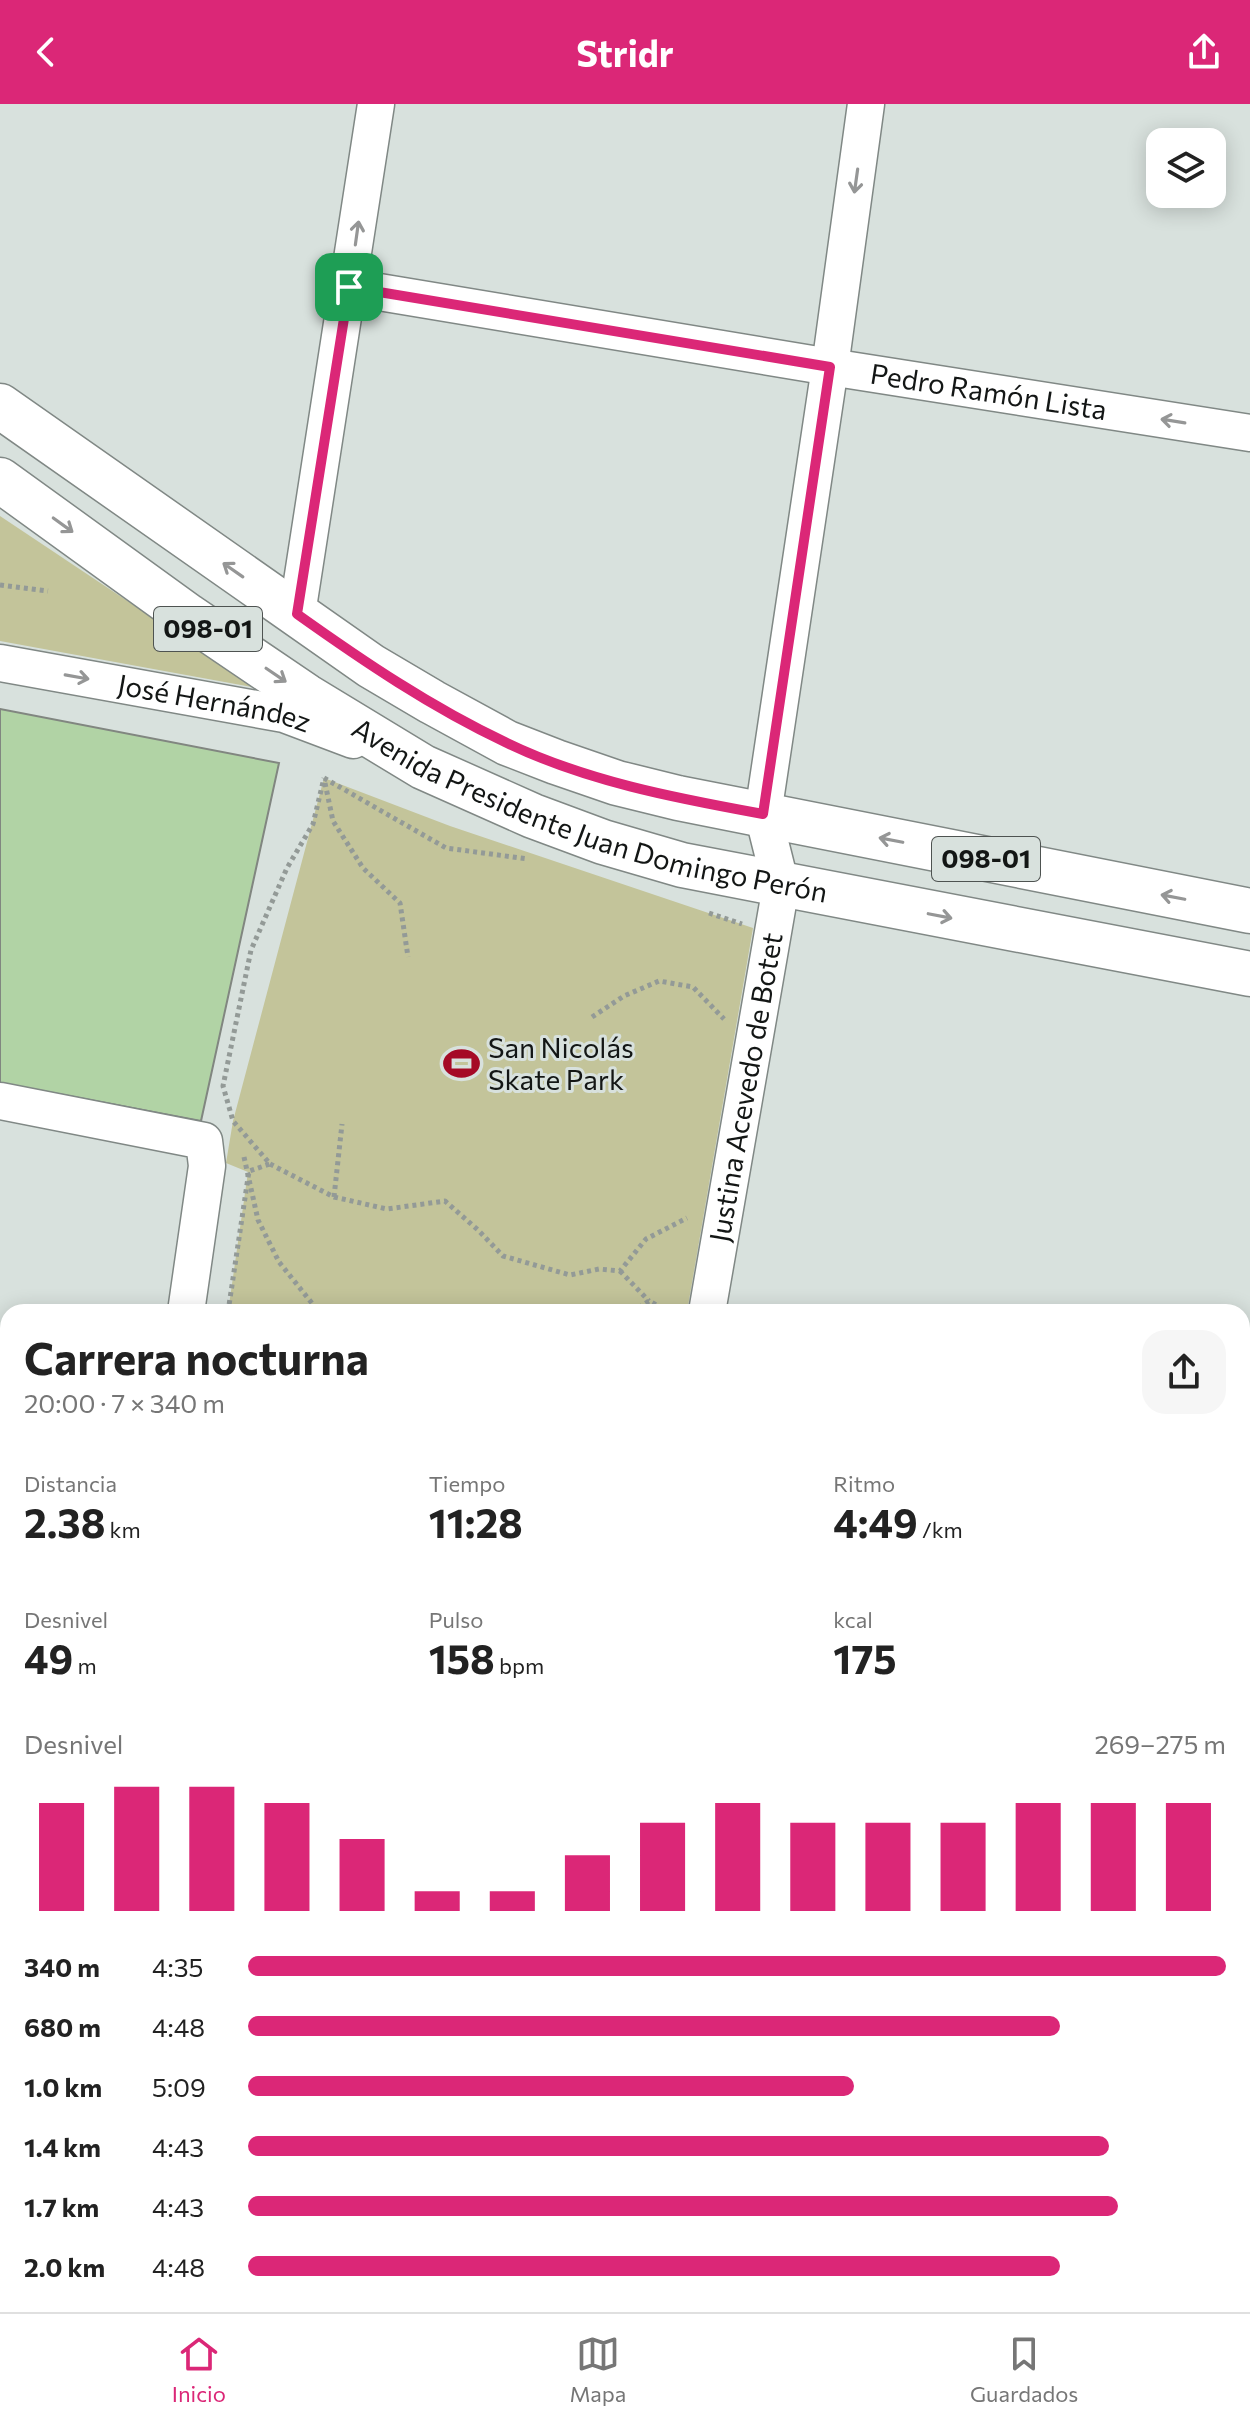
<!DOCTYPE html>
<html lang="es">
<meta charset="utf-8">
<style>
:root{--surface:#fff;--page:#f6f6f6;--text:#222;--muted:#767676;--line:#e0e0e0;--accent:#db2777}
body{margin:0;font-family:Commissioner,sans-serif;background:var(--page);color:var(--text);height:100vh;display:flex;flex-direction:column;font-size:30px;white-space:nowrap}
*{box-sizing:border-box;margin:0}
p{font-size:26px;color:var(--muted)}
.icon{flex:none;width:44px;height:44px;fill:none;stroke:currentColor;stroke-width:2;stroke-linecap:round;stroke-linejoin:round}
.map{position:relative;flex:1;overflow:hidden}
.sheet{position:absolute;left:0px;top:1200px;width:1250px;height:1008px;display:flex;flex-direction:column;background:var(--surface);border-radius:24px 24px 0 0;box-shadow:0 4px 20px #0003}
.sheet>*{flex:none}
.fabs{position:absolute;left:1146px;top:24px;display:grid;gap:16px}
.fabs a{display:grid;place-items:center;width:80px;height:80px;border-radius:16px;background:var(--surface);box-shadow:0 4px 20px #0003;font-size:40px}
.pin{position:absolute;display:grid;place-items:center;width:68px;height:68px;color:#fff;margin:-34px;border-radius:16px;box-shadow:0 4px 12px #0006}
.round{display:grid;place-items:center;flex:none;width:84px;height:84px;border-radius:24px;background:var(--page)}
.overview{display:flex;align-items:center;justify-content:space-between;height:136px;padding:0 24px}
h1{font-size:44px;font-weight:700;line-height:60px}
.figures{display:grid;grid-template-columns:repeat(3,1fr);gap:12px;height:136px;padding:8px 24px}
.figures div{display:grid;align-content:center}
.figures b{font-size:40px;font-weight:700}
.figures small{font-size:22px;font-weight:400}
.figures p{font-size:22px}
.chart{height:224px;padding:16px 24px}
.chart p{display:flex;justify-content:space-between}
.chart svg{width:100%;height:144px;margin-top:8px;stroke:var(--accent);stroke-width:6}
ul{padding:0 24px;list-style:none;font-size:26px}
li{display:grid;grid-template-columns:128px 96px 1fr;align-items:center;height:60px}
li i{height:20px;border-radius:10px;background:var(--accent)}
header{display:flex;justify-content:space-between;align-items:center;height:104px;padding:0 24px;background:var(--accent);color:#fff;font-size:36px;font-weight:700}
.menu{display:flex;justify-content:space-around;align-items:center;height:112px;border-top:2px solid var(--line);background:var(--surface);font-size:22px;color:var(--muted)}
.menu a{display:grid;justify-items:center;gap:4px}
.menu .on{color:var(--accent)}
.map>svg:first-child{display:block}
</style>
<header><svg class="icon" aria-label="back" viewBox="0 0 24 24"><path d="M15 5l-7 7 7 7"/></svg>Stridr<svg class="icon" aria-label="share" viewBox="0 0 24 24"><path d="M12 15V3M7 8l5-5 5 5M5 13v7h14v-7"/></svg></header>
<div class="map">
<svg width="1250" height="2208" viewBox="0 0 1250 2208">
<rect width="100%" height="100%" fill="#d8e1dd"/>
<g fill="#c3c49a">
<polygon points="0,412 258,584 0,537"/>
<polygon points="324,674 450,722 753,824 687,1208 228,1208 248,1068 226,1059 233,1017"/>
</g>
<polygon fill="#b1d3a5" stroke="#818680" stroke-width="2" points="0,605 279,659 201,1017 0,979"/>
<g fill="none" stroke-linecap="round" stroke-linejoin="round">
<defs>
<g id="minor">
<path id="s1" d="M 349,183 L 830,263 L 1250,329"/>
<polyline points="297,510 376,0"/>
<path id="s2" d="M 0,559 L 284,610 L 353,636"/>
<polyline points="0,997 204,1037 207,1062 186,1208"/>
<path id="s3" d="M 707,1208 L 781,782 L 763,710 L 830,263 L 866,0"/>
<polyline points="1242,1312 1250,1314"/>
<polyline points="0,1559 8,1560"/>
<polyline points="1242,1748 1250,1749"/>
<polyline points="0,2006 8,2008"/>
<polyline points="1242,2190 1250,2191"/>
<polyline points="6,2208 8,2194"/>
<polyline points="219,2208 232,2200"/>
<polyline points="447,2208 448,2200"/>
<polyline points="809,2208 813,2200"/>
<polyline points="838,2208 839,2200"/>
</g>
<g id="major">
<polyline points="0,302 371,562 432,598 507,639 556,658 617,679 678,694 1250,807"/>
<path id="s4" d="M 0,376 L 188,512 L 306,592 L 423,663 L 533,712 L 603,738 L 682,761 L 1250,870"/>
</g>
</defs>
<use href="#minor" stroke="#808885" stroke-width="39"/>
<use href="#major" stroke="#808885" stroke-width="47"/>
<g stroke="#939a97" stroke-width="5" stroke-dasharray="4 4" stroke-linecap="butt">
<polyline points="0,481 48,487"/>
<polyline points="324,674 446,744 528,755"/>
<polyline points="325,679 333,717 363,764 400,799 408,853"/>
<polyline points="709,809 742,820"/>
<polyline points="592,913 624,892 659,877 693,883 724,915"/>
<polyline points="244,1053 258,1116 279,1158 319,1208"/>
<polyline points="270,1060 334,1093 387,1105 445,1097 478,1126 503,1152 570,1171 599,1165 620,1167 646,1135 687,1114"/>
<polyline points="334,1093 342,1020"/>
<polyline points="620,1167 649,1197"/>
<polyline points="228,1208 249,1067 270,1060 233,1017 223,982 251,846 287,764 313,720 324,674"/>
<polyline points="632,1208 649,1197 669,1208"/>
</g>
<use href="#minor" stroke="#fff" stroke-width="36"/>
<use href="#major" stroke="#fff" stroke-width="44"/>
</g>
<defs><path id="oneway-shaft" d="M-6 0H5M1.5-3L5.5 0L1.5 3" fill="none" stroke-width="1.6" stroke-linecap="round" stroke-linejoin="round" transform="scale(2)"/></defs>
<g stroke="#959696">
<use href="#oneway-shaft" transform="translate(856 77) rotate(98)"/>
<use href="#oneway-shaft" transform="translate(357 129) rotate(-82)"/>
<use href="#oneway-shaft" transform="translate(1173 317) rotate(-171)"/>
<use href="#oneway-shaft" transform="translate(63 421) rotate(36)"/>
<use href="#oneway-shaft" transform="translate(233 466) rotate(-145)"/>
<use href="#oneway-shaft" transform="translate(276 571) rotate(34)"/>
<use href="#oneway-shaft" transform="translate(77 573) rotate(10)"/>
<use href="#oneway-shaft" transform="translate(891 736) rotate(-169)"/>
<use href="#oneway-shaft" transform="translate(1173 793) rotate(-169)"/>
<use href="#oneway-shaft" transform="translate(940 812) rotate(11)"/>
</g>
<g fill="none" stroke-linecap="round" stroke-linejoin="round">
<defs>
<path id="route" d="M 349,183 L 830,263 L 763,710 C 675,694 585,677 505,638 C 431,603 363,557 297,510 Z"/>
</defs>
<use href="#route" stroke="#fff" stroke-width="16"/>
<use href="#route" stroke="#db2777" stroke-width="10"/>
</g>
<defs>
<symbol id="stadium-bare" viewBox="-9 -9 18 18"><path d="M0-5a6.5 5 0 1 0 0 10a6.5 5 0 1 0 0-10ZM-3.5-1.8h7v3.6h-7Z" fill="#a50a26" stroke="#d8e1dd" stroke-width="2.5" paint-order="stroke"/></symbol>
</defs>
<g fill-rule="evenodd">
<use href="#stadium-bare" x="436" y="934" width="51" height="51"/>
</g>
<g text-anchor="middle" stroke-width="6" stroke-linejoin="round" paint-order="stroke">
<g fill="#d8e1dd" stroke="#4e5351" stroke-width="2">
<rect x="154" y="503" width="108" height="44" rx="6"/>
<rect x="932" y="733" width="108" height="44" rx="6"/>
</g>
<g font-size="26" font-weight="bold" fill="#131615">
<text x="208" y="534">098-01</text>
<text x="986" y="764">098-01</text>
</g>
<g font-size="28" fill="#131615" stroke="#d8e1dd">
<text dy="10" stroke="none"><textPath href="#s1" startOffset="648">Pedro Ramón Lista</textPath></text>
<text dy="10" stroke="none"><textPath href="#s2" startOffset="218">José Hernández</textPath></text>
<text dy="10" stroke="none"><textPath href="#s4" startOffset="684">Avenida Presidente Juan Domingo Perón</textPath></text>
<text dy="10" stroke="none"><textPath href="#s3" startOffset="228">Justina Acevedo de Botet</textPath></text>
</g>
<g font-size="28" fill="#131615" stroke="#d8e1dd" text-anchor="start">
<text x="488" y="954">San Nicolás<tspan x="488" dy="32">Skate Park</tspan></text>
</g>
</g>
</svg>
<div class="fabs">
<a><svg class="icon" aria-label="layers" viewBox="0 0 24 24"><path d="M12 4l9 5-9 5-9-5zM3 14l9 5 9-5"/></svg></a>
</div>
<div class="pin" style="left:349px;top:183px;background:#1e9e55"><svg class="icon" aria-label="arrive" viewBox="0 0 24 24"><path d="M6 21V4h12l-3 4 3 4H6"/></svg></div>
<section class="sheet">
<div class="overview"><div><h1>Carrera nocturna</h1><p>20:00 · 7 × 340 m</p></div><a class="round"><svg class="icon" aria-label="share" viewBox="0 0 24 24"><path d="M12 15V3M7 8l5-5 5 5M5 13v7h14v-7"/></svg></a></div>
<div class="figures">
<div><p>Distancia</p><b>2.38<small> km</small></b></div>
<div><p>Tiempo</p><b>11:28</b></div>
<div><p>Ritmo</p><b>4:49<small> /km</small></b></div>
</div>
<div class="figures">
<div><p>Desnivel</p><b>49<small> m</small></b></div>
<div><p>Pulso</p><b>158<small> bpm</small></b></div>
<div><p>kcal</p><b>175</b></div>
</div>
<div class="chart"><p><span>Desnivel</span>269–275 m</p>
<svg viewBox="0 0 160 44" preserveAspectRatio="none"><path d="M5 44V11M15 44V6M25 44V6M35 44V11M45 44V22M55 44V38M65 44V38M75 44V27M85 44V17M95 44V11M105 44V17M115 44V17M125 44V17M135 44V11M145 44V11M155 44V11"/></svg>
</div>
<ul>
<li><b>340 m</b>4:35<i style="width:100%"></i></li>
<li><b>680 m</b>4:48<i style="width:83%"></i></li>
<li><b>1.0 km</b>5:09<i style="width:62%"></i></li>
<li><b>1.4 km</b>4:43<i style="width:88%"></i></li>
<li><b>1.7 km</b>4:43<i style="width:89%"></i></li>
<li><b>2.0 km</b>4:48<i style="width:83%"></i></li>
</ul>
</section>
</div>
<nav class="menu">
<a class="on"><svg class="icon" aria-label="home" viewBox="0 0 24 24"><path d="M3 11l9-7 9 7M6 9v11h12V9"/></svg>Inicio</a>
<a><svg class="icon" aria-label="map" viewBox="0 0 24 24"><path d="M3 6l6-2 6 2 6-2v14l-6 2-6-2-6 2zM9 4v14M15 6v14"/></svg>Mapa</a>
<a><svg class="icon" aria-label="saved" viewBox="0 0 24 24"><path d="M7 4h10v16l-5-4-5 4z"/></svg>Guardados</a>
</nav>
